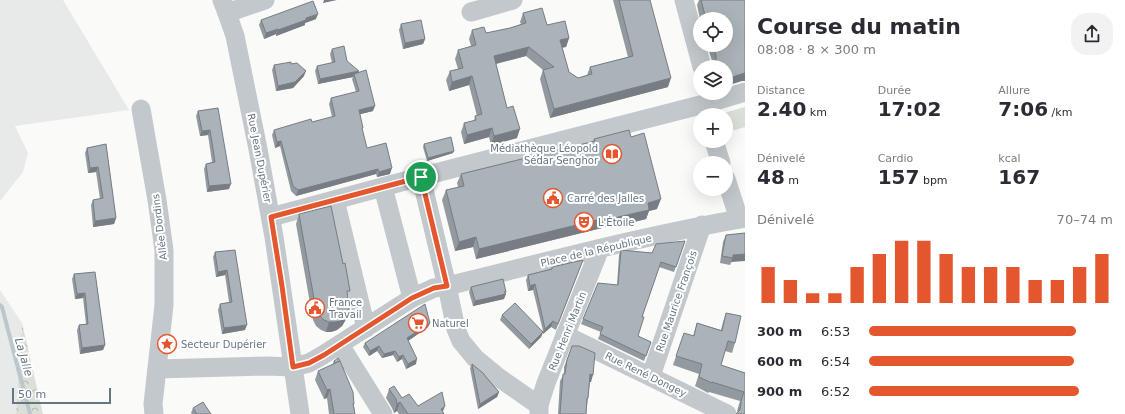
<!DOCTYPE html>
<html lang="fr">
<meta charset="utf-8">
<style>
:root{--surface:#fff;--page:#f2f2f3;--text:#2b2b33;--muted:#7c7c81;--accent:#e4572e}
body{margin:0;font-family:"DejaVu Sans",sans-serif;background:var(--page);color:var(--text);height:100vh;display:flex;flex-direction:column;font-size:15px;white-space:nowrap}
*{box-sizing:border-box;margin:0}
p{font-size:13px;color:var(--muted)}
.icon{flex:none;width:22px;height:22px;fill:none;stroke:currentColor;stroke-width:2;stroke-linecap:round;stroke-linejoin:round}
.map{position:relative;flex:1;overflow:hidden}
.details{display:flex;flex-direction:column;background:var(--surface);width:380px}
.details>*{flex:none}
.controls{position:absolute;left:693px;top:12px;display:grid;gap:8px}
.controls a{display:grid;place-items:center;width:40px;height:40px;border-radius:50%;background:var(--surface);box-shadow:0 4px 16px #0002;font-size:20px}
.scale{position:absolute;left:12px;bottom:10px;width:99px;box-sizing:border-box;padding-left:4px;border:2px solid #657683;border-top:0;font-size:11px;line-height:14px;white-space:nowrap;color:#657683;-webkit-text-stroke:3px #fff;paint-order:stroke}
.pin{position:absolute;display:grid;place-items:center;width:34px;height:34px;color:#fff;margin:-17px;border:2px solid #fff;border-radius:50%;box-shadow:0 1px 4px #0007}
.round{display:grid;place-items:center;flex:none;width:42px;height:42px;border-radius:16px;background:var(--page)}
.headline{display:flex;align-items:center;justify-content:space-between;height:68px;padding:0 12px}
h1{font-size:22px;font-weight:700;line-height:30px}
.stats{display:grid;grid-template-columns:repeat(3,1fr);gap:6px;height:68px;padding:4px 12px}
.stats div{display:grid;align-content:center}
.stats b{font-size:20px;font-weight:700}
.stats small{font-size:11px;font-weight:400}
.stats p{font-size:11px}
.chart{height:112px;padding:8px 12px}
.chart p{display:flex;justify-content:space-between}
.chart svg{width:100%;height:72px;margin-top:4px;stroke:var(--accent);stroke-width:6}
ul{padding:0 12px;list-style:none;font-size:13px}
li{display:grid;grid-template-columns:64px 48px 1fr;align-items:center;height:30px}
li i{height:10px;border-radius:5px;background:var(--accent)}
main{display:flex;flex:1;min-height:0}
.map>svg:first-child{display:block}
</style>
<main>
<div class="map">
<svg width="745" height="414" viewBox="0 0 745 414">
<defs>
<pattern id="forest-crowns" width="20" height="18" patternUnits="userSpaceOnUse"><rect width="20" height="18" fill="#dadfd7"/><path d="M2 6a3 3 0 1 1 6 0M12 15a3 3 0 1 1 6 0" fill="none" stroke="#b4b9b4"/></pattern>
</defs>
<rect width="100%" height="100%" fill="#fafaf8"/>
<g fill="#e8e9e9">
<polygon points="0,0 63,0 129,110 15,126 28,153 23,172 0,201"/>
<polygon points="0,290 22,323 16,414 0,414"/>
</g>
<polygon fill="url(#forest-crowns)" points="22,323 43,414 16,414"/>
<polygon fill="#dadfd7" points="745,107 745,127 735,130 726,129 726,115 717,115"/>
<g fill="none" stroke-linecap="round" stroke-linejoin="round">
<polyline stroke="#bbc7cb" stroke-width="4" points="0,305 2,307 30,414"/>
<g stroke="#c3c8cc" stroke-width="19">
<polyline points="222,0 227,13 235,36 258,149 274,237 300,414"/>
<polyline points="684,0 702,67"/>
<polyline points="471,12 513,0"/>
<polyline points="227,13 265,0"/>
<polyline points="141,109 157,200 164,250 164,305 153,404 154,414"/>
<polyline points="714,141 721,163"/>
<polyline points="421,177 447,286 456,329 461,341 475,358 498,377 531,400 539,405"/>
<polyline points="726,179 739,219"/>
<polyline points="383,187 412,298"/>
<polyline points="335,200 366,328"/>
<polyline points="271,217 416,178 712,102 745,92"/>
<polyline points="565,335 727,414"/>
<polyline points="340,345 383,414"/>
<path d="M 157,369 L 267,366 L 293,367 L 309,363 L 323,355 L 412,298 L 434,288 L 447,286 C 546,262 645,235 745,218"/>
<polyline points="651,376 702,225"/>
<polyline points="539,414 539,405 546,383 597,256 598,249"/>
</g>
</g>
<g fill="#929a9f">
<polygon points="613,0 650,0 668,87 550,118 540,79 543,70 526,56 496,64 507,108 517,138 491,145 489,137 464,144 461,132 464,123 474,121 475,116 477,116 469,85 449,91 446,80 450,71 458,69 455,59 458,50 471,46 469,39 472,30 486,33 510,28 521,24 520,22 523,13 569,38 566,47 562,47 569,72 578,78 587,75 590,67 628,57"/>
<polygon points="699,0 745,0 745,81 742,81 726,67 713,67 713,64 707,45 726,45 726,19 700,19 697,5"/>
<polygon points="316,19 305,23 305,25 276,36 276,34 264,39 259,25 261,20"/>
<polygon points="401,24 425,39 423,44 403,49 399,30"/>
<polygon points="332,49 347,61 358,72 373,111 360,114 362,130 367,148 390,174 377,177 376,174 296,196 291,191 280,146 275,148 272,135 274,130 312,122 332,117 329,104 331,98 356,92 352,79 353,77 318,84 315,71 317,66 332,63 330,54"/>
<polygon points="291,64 304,76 293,88 276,91 272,70 274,65"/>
<polygon points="218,108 229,189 207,192 204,169 206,164 212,162 208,135 200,136 196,116 198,111"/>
<polygon points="631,137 657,209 649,211 646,219 610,228 610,226 476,259 473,247 455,251 442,200 446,190 458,187 457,183 461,174 593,142 594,139"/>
<polygon points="106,144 116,218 114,224 93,227 91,205 93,200 100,199 96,172 88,173 85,153 87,148"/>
<polygon points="424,144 453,153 427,161 423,147"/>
<polygon points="299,214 348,296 349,311 345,321 342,326 337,330 331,332 326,332 321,330 316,326 313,320 296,224"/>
<polygon points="745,233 730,265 720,263 723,242 726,235"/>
<polygon points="685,241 674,272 659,267 642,317 638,336 651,342 644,361 598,339 601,332 581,324 598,283 617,285 619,255 621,250 652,253"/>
<polygon points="235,250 245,330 222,334 218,310 220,304 229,302 225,275 216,277 213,257 215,252"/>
<polygon points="583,260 556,330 551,327 543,334 543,332 541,337 529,349 500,320 502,315 543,331 533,290 528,291 526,280 528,275 551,269 552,267"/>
<polygon points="95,272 105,345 103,350 80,354 77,330 79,325 86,324 83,298 75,299 72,279 74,274"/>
<polygon points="471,287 505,294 504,299 473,306 469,292"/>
<polygon points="726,313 735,343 732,353 725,351 721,365 745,373 745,414 738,412 737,411 740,401 709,392 708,393 695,386 699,374 673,365 684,333 693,336 697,323 721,330 723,322"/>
<polygon points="430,323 428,327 408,341 416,364 406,369 402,359 397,362 393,355 382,358 377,351 369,356 363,347 365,343"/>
<polygon points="572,346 591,382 590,382 586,414 558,414 560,381 564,374 564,367"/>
<polygon points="334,361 344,368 343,369 354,406 355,414 329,414 327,398 324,399 315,380 318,371 333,364 333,363"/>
<polygon points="472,364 486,377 499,392 497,397 478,409 470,368"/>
<polygon points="389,389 402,398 418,406 443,412 444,414 399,414 397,411 394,413 392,408 386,398"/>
<polygon points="193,408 211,414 192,414 191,413"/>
</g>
<g fill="#777d82">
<polygon points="324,0 337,0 323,3"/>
<polygon points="318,14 316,19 305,23 305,25 276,36 278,30 306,18"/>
<polygon points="278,29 276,34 264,39 266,33"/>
<polygon points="569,38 566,47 557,49 560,40"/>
<polygon points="425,39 423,44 403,49 405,43"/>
<polygon points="529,47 526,56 491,65 494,56"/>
<polygon points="306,71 304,76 293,88 276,91 278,86"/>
<polygon points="359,71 357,76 354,74 353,77 318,84 320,79"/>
<polygon points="745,73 745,81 742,81 726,86 726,79"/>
<polygon points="472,76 469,85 449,91 452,82"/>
<polygon points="671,78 668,87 550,118 554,109"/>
<polygon points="375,106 373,111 357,115 359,110"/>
<polygon points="492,128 489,137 464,144 467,135"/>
<polygon points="520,129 517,138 491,145 494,136"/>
<polygon points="210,130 208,135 200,136 202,131"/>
<polygon points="281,141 280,146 275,148 277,142"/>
<polygon points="454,151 453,153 427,161 428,158"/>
<polygon points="98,167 96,172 88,173 90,168"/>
<polygon points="392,168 390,174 377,177 379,172"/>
<polygon points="378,169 376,174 296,196 298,190"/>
<polygon points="231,184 229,189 207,192 209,186"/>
<polygon points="661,199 657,209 649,211 646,219 610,228 614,218 648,203"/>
<polygon points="613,216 610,226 476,259 479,249"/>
<polygon points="116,218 114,224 93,227 95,221"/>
<polygon points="476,237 473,247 455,251 459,242"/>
<polygon points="745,254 745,261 731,262 733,255"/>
<polygon points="227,270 225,275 216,277 218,272"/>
<polygon points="535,284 533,290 528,291 530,286"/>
<polygon points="506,292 505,294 506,294 504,299 473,306 475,301"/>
<polygon points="85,293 83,298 75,299 77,294"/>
<polygon points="349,311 345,321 342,326 337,330 331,332 326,332 329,322"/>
<polygon points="553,321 551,327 543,334 545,329"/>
<polygon points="430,323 428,327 405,343 407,338"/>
<polygon points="247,325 245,330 222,334 224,328"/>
<polygon points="543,332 541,337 529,349 531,344"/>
<polygon points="105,345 103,350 80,354 82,348"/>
<polygon points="379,346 377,351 369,356 370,351"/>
<polygon points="395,351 393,355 382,358 384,354"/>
<polygon points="403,355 402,359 397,362 399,357"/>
<polygon points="417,359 416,364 406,369 408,364"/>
<polygon points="590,374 593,375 591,382 588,382"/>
<polygon points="330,389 327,398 324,399 327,390"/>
<polygon points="499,392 497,397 478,409 480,404"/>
<polygon points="400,402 397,411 394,413 397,404"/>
<polygon points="445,406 442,414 441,409"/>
</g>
<g fill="#aab3b9" stroke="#777d82">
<polygon points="619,0 650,0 671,78 554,109 543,70 554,67 529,47 494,56 507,108 513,106 520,129 494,136 492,128 467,135 464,123 476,120 475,116 482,114 472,76 452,82 450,71 463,68 458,50 476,45 472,30 484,27 486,33 510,28 526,23 523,13 542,8 547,25 565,21 569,38 560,40 569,72 578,78 592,74 590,67 633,56"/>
<polygon points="701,0 745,0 745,73 726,79 726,67 718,67 716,61 716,56 713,45 726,45 726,19 706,19"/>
<polygon points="313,1 318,14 306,18 306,20 278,30 278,29 266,33 261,20"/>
<polygon points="421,20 425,39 405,43 401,24"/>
<polygon points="344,46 347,61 359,71 320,79 317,66 335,62 332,49"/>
<polygon points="291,62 291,64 297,63 306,71 295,82 278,86 274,65"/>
<polygon points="366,70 375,106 359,110 363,128 362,128 367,148 386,143 392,168 379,172 378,169 298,190 293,186 281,141 277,142 274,130 311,119 312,122 335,116 331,98 359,91 354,74"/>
<polygon points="218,108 231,184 209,186 206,164 215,162 210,130 202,131 198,111"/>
<polygon points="629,130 631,137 644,133 661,199 648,203 649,210 614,218 613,216 479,249 476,237 459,242 446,190 464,186 461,174 595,141 594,139"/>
<polygon points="451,137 454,151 428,158 424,144"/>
<polygon points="106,144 116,218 95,221 93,200 103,198 98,167 90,168 87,148"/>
<polygon points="331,206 343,264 345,263 350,291 347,291 349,306 349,311 346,316 341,321 335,322 329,322 324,320 320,316 316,310 299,214"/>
<polygon points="745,233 745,254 733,255 733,258 722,256 726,235"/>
<polygon points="685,241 676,267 661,262 642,317 644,317 638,336 651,342 646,356 600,334 603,327 583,319 598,283 618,285 621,250 652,253 656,244"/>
<polygon points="235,250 247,325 224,328 220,304 232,302 227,270 218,272 215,252"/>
<polygon points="583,260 558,324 553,321 545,329 535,284 530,286 528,275 552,269 552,267"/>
<polygon points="95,272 105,345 82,348 79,325 88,324 85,293 77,294 74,274"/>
<polygon points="503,279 506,292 504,292 506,294 475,301 471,287"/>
<polygon points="515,303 543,332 531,344 502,315"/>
<polygon points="425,304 430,323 407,338 417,359 408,364 403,355 399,357 395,351 384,354 379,346 370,351 365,343"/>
<polygon points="726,313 741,316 735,343 728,341 721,365 745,373 745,414 736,414 740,410 741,404 741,401 744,392 712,382 712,383 699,377 702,364 676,356 684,333 694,336 697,323 722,331"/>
<polygon points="572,346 579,346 595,353 593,375 590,374 588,398 587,398 586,414 560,414 563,374 565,374 567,360"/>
<polygon points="338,358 340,361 335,363 334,361"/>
<polygon points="340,361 353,392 354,404 353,404 355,414 334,414 330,389 327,390 318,371"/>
<polygon points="472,364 483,373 486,377 499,392 480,404"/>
<polygon points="394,386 402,398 409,394 418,406 442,392 445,406 441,409 444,414 408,414 400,402 397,404 396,399 389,389"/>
<polygon points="203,402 211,414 197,414 193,408"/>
</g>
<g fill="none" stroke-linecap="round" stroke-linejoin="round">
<defs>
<polygon id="route" points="421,177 447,286 434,288 412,298 324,355 309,363 293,367 282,286 271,217"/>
</defs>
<use href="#route" stroke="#fff" stroke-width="8"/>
<use href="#route" stroke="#e4572e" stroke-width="5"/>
</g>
<defs>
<symbol id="library-ring" viewBox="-11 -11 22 22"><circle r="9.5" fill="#fff" stroke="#e4572e" stroke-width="1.5"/><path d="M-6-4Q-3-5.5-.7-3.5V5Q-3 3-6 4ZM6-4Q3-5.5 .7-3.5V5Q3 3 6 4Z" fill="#e4572e"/></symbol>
<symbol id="civic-ring" viewBox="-11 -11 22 22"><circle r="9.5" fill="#fff" stroke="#e4572e" stroke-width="1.5"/><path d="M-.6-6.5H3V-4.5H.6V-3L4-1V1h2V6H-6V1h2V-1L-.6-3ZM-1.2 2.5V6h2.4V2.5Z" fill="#e4572e"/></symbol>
<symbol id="theatre-ring" viewBox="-11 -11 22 22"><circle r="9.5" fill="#fff" stroke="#e4572e" stroke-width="1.5"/><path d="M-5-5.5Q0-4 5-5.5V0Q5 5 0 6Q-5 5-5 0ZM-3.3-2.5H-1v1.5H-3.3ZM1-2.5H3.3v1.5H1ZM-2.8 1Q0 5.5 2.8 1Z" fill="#e4572e"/></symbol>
<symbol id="supermarket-ring" viewBox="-11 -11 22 22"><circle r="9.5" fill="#fff" stroke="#e4572e" stroke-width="1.5"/><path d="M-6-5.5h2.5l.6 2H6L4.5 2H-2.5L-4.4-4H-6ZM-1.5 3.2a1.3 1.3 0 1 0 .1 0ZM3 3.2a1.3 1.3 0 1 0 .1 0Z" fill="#e4572e"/></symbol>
<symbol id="sight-ring" viewBox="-11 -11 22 22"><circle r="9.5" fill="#fff" stroke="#e4572e" stroke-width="1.5"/><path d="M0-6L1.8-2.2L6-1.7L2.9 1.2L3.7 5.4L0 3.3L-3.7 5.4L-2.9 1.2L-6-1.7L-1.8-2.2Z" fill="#e4572e"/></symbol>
</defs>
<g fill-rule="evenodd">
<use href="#library-ring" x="601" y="143" width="22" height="22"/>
<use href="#civic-ring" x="542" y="187" width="22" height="22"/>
<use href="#theatre-ring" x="573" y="211" width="22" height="22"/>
<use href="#civic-ring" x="304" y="297" width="22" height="22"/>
<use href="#supermarket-ring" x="407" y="312" width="22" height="22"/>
<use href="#sight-ring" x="156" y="333" width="22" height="22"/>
</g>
<g text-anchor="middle" stroke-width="4" stroke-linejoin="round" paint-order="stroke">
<g font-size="10" fill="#657683" stroke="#fff" text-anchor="start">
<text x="598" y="152" text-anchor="end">Médiathèque Léopold<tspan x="598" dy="12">Sédar Senghor</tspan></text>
<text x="567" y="202">Carré des Jalles</text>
<text x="598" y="226">L'Étoile</text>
<text x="329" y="306">France<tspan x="329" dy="12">Travail</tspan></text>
<text x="432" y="327">Naturel</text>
<text x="181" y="348">Secteur Dupérier</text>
</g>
<g font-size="10" fill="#657683" stroke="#fff">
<text transform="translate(260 158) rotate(79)" y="4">Rue Jean Dupérier</text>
<text transform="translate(159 227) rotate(-97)" y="4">Allée Dordins</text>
<text transform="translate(596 250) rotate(-13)" y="4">Place de la République</text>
<text transform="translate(676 301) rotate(-71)" y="4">Rue Maurice François</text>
<text transform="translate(567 331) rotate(-68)" y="4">Rue Henri Martin</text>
<text transform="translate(646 374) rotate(26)" y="4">Rue René Dongey</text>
</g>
<g font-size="11" font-style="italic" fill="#60757c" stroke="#fff">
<text transform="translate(24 357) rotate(74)" y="4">La Jalle</text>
</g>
</g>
</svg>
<div class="controls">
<a><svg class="icon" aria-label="locate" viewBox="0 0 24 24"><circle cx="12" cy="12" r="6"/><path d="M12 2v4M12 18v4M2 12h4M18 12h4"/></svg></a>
<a><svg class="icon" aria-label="layers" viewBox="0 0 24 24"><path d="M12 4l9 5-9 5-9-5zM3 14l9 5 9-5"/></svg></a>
<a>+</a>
<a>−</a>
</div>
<div class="scale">50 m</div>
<div class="pin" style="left:421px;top:177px;background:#1e9e55"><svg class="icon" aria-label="arrive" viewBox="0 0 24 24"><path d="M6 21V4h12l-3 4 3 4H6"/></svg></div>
</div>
<section class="details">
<div class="headline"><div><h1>Course du matin</h1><p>08:08 · 8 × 300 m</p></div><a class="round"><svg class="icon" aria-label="share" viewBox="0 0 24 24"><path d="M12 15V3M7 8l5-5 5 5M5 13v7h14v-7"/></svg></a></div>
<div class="stats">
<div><p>Distance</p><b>2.40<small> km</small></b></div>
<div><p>Durée</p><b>17:02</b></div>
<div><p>Allure</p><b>7:06<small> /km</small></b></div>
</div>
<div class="stats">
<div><p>Dénivelé</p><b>48<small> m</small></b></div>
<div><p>Cardio</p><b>157<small> bpm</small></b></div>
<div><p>kcal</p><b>167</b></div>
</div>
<div class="chart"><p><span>Dénivelé</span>70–74 m</p>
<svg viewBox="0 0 160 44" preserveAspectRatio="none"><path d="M5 44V22M15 44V30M25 44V38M35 44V38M45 44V22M55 44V14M65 44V6M75 44V6M85 44V14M95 44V22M105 44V22M115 44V22M125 44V30M135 44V30M145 44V22M155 44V14"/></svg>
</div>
<ul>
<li><b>300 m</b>6:53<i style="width:85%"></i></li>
<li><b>600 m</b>6:54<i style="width:84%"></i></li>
<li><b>900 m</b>6:52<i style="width:86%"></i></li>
</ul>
</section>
</main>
